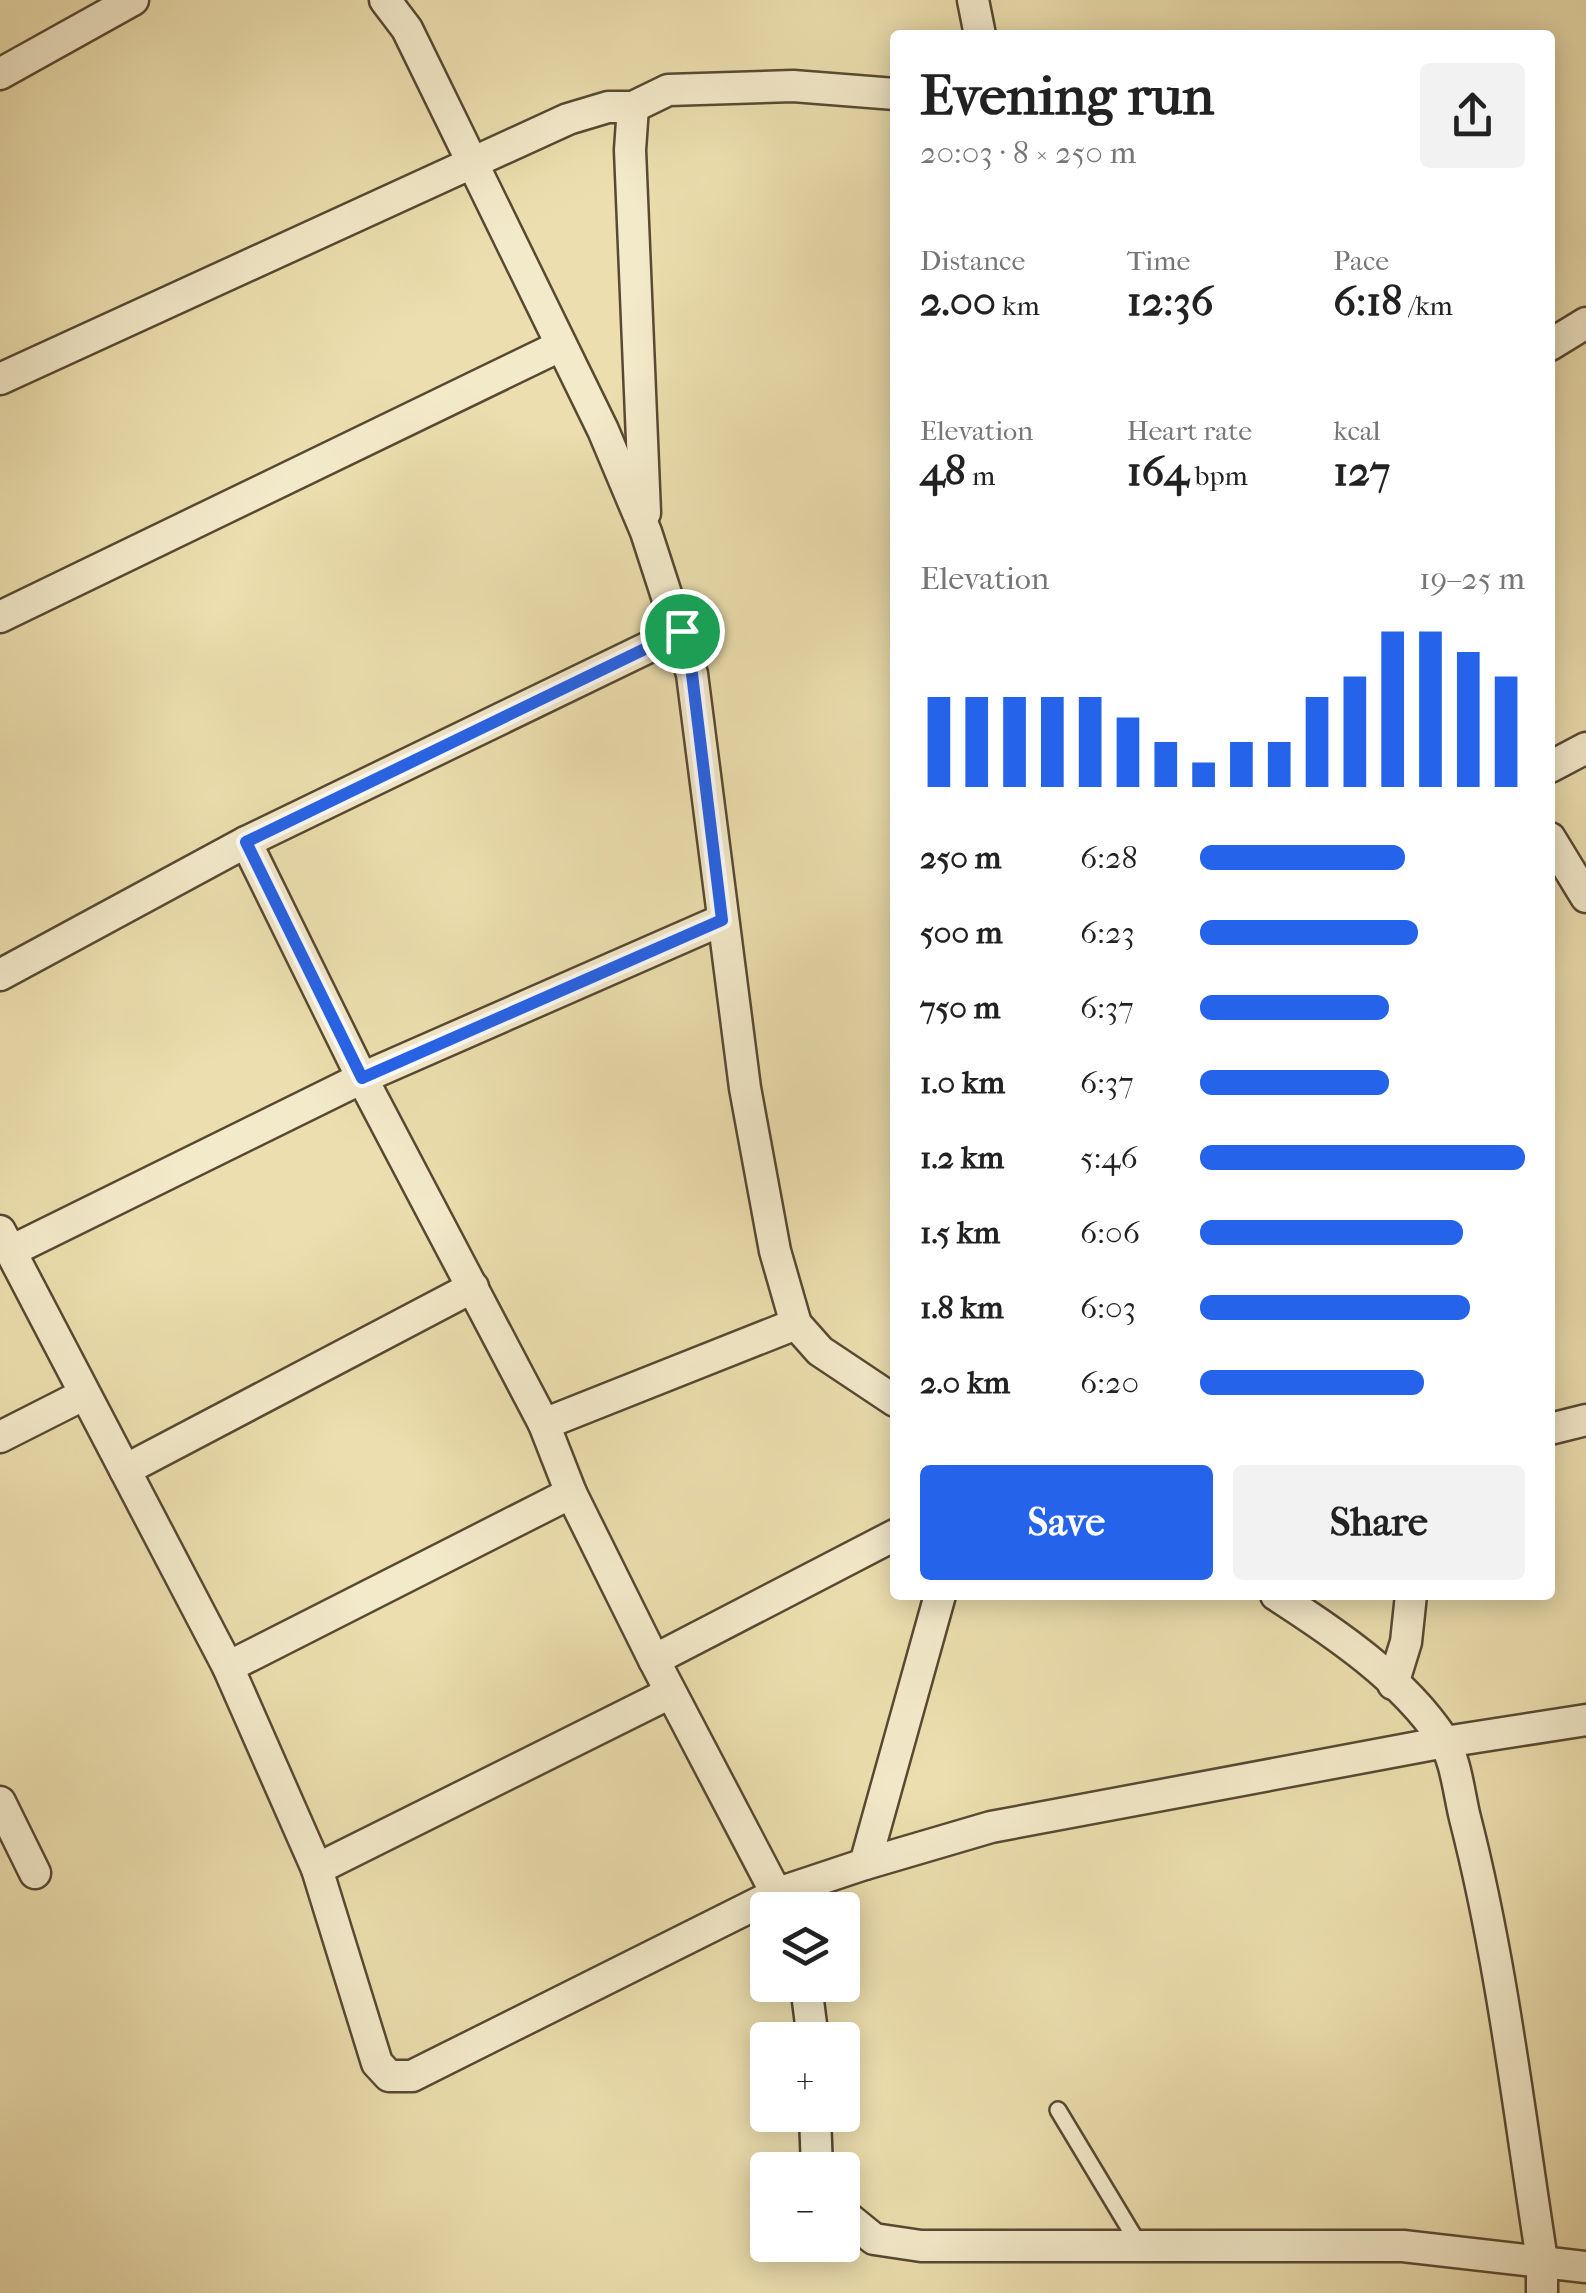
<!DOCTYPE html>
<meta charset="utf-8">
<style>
:root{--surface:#fff;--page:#f2f2f2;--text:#222;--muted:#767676;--accent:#2563eb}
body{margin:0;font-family:"IM FELL French Canon",serif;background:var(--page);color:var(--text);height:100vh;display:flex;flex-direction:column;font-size:38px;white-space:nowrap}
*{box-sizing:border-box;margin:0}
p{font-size:32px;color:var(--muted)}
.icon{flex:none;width:55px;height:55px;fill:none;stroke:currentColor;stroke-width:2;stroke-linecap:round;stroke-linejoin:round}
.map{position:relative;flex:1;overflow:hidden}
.panel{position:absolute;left:890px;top:30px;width:665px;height:1570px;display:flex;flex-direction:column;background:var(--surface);border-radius:10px;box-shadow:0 5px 25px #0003}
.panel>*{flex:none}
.fabs{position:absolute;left:750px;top:1892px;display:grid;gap:20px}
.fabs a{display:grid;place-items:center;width:110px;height:110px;border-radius:10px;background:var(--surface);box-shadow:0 5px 25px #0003;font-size:50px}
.pin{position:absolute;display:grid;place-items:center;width:85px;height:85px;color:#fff;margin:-42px;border:5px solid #fff;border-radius:50%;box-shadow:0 2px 10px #0007}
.round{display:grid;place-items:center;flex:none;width:105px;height:105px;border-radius:10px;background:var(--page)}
.headline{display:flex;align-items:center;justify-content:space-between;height:170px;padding:0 30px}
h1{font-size:55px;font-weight:700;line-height:75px}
.metrics{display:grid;grid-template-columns:repeat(3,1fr);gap:15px;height:170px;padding:10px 30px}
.metrics div{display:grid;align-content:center}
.metrics b{font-size:42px;font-weight:700}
.metrics small{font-size:28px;font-weight:400}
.metrics p{font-size:28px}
.chart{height:280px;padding:20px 30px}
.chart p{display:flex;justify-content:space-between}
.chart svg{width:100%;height:180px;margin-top:10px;stroke:var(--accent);stroke-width:6}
.action{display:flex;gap:20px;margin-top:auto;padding:20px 30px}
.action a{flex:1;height:115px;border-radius:10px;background:var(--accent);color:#fff;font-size:40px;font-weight:700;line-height:115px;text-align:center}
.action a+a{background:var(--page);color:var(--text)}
ul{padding:0 30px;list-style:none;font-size:32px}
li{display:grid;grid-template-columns:160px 120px 1fr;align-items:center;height:75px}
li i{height:25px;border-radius:12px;background:var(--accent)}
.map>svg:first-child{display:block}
</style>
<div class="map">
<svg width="1586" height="2293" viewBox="0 0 1586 2293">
<rect width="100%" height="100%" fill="#ecdeae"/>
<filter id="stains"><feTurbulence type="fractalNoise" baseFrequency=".002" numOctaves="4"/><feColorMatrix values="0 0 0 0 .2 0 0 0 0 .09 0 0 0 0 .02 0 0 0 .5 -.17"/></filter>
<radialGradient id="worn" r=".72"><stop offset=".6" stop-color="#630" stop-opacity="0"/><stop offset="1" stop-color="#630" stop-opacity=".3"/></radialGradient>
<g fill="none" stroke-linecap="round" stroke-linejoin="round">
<defs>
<polyline id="lane" points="1058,2110 1138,2243"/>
<g id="street">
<polyline points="385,0 407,29 603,430 646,532 692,674 745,1088 775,1251 796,1324 820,1351 895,1401"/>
<polyline points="973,0 980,35"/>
<polyline points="0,74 133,0"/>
<polyline points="633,107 630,150 645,513"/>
<polyline points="1550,345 1586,323"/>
<polyline points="0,379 568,119 608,107 633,107 668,90 793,86 895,94"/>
<polyline points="0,617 560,346"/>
<polyline points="1550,767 1586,748"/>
<polyline points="1550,838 1586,897"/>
<polyline points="246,842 362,1078 544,1424 571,1493 654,1660 785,1910"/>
<polyline points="0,975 246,842 682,631"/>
<polyline points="0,1231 228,1667 317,1869 377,2063 389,2076 412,2076 778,1893 865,1864 991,1827 1445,1742 1586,1720"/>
<polyline points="11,1251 362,1078 722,920"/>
<polyline points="544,1424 796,1324"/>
<polyline points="1550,1429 1586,1420"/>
<polyline points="0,1437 83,1395"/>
<polyline points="125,1470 473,1287"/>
<path d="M 1276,1595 C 1335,1633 1403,1679 1442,1738 C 1456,1759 1459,1794 1465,1818 C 1502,1962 1519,2113 1542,2260 L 1542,2293"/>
<polyline points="654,1660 895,1535"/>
<polyline points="228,1667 571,1493"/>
<polyline points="1393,1684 1406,1642 1411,1595"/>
<polyline points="0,1802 35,1873"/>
<polyline points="865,1864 940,1595"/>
<polyline points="317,1869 670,1693"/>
<polyline points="806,1985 813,2040"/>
<polyline points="815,2115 817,2170"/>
<polyline points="842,2213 874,2239 921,2246 1403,2246 1586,2267"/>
</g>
</defs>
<use href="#lane" stroke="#584933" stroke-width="20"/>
<use href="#street" stroke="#584933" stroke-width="35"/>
<use href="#lane" stroke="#f3eaca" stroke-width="15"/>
<use href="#street" stroke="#f3eaca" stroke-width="30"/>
</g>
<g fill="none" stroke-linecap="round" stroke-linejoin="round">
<defs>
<polygon id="route" points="682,631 692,674 722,920 362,1078 246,842"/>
</defs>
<use href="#route" stroke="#fff" stroke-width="20"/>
<use href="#route" stroke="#2563eb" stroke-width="12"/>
</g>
<rect width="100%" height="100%" filter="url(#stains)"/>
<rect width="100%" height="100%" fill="url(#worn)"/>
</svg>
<div class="fabs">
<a><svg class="icon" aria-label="layers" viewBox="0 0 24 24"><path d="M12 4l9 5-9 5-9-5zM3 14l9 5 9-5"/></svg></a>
<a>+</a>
<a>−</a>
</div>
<div class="pin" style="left:682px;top:631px;background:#1e9e55"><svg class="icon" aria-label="arrive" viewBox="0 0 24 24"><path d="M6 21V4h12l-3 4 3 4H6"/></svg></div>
<section class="panel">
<div class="headline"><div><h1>Evening run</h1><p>20:03 · 8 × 250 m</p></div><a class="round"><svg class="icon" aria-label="share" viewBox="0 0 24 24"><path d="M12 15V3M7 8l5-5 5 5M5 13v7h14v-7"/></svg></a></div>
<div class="metrics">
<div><p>Distance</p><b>2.00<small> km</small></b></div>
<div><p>Time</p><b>12:36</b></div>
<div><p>Pace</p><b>6:18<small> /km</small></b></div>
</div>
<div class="metrics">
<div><p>Elevation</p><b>48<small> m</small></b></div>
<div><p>Heart rate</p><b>164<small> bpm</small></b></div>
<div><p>kcal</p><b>127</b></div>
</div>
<div class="chart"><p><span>Elevation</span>19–25 m</p>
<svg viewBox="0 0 160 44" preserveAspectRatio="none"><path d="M5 44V22M15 44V22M25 44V22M35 44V22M45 44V22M55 44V27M65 44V33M75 44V38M85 44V33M95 44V33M105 44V22M115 44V17M125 44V6M135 44V6M145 44V11M155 44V17"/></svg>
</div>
<ul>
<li><b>250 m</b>6:28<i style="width:63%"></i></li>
<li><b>500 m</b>6:23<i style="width:67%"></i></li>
<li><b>750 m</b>6:37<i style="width:58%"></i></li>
<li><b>1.0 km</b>6:37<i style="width:58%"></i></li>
<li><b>1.2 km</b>5:46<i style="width:100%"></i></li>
<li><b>1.5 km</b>6:06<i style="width:81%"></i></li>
<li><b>1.8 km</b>6:03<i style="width:83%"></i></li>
<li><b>2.0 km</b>6:20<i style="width:69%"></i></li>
</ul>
<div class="action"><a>Save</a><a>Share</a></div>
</section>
</div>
